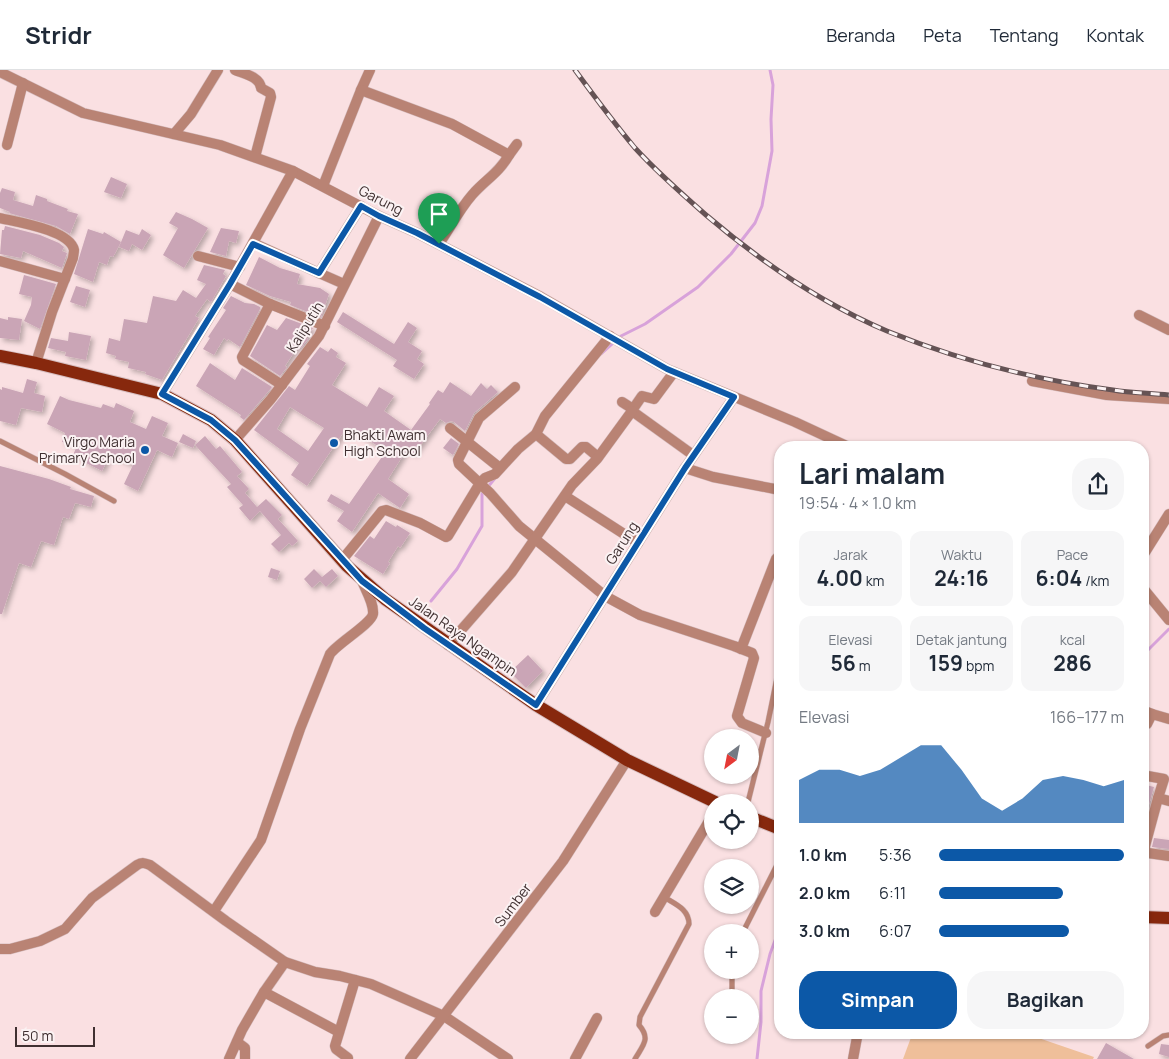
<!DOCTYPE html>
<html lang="id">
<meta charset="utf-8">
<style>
:root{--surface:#fff;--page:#f6f6f7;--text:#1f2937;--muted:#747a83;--line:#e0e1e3;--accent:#0c58a7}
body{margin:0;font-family:Manrope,sans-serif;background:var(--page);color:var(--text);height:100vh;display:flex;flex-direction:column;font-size:19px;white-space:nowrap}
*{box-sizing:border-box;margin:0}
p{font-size:16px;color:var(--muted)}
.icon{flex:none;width:28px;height:28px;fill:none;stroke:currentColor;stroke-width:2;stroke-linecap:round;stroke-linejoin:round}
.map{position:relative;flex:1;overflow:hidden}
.side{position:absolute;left:774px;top:371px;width:375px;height:598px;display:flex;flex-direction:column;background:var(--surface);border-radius:20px;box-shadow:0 1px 4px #0004}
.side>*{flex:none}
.needle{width:32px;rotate:212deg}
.buttons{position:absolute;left:704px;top:659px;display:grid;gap:10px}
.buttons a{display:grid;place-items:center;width:55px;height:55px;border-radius:50%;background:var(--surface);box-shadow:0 1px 4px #0004;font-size:25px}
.scale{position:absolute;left:15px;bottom:12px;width:80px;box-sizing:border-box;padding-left:5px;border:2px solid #403031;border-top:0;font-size:14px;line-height:18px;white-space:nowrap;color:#403031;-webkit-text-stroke:4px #fbf2f3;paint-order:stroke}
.pin{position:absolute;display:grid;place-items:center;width:42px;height:42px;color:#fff;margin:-51px -21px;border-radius:50% 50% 50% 0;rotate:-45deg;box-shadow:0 0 5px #0007}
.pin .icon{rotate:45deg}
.round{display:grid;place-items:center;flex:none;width:52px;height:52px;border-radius:20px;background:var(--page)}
.summary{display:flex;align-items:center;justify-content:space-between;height:85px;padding:0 25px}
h1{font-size:28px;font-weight:700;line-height:38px}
.metrics{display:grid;grid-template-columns:repeat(3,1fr);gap:8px;height:85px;padding:5px 25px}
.metrics div{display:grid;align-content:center;border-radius:12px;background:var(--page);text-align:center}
.metrics b{font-size:21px;font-weight:700}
.metrics small{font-size:14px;font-weight:400}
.metrics p{font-size:14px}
.chart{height:140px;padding:10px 25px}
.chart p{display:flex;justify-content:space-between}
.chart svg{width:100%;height:90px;margin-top:5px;fill:var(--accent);opacity:.7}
.primary-button{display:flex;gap:10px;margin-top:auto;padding:10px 25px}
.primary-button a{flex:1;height:58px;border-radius:20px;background:var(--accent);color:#fff;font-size:20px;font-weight:700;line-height:58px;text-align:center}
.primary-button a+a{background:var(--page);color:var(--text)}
ul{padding:0 25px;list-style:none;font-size:16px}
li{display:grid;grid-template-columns:80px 60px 1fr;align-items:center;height:38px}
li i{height:12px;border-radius:6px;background:var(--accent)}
header{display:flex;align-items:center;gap:30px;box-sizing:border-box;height:70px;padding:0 25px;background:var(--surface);border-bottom:1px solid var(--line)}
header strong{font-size:24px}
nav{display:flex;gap:28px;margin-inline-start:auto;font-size:18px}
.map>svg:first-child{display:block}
</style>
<header>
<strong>Stridr</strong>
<nav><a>Beranda</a><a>Peta</a><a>Tentang</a><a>Kontak</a></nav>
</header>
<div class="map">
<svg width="1169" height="989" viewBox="0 0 1169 989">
<defs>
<filter id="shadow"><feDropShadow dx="3" dy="3" stdDeviation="2.5" flood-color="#0004"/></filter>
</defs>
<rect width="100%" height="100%" fill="#fae0e2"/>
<polygon fill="#efbf9a" points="913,962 1024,963 1094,987 1093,989 903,989"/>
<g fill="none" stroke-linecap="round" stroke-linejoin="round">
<g stroke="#d8a2da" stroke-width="3">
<polyline points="601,284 621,266 645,254 698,217 731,184 755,153 762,136 772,81 771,49 773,15 770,0"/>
<polyline points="431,531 457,499 482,456 482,424 496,407"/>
<polyline points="1142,586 1169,559"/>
<polyline points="757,989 761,952 761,921 770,884 780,857"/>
</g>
</g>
<g fill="#caa5b6" fill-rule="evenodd" filter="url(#shadow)">
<polygon points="111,107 127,114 121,128 104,122"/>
<polygon points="2,118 15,122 13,130 33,136 36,125 47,129 47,131 68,139 67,141 78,144 70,164 56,156 9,143 10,142 0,138 0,123"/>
<polygon points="176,142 192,149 208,158 184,198 163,185 178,158 169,153"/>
<polygon points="5,156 40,165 59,173 64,177 62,181 67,183 62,198 23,181 21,188 0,184 2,160 4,160"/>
<polygon points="221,158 239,161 236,173 229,171 226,186 210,182"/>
<polygon points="88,159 103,164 104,162 121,172 113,187 110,186 107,195 99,192 93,212 74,204"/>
<polygon points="142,159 151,165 142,180 132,174 129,181 119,177 126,160 139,165"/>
<polygon points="259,187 280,198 300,204 297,214 320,218 329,224 321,247 290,235 291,232 270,226 246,215"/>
<polygon points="204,195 225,200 223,204 226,206 211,232 207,229 195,246 199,248 162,310 145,304 146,302 128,298 129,292 115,289 116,286 106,283 109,268 120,271 124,249 147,253 153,226 176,231 183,220 196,228 206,214 197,210"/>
<polygon points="24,205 56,214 40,259 24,251 31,235 32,227 19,224"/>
<polygon points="76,216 90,220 85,237 70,232"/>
<polygon points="231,226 245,233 254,234 260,237 260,239 240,277 228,269 227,271 224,268 214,285 203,279 210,268 208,267 226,240 223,238"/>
<polygon points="343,242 394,274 408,252 417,258 408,272 422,281 417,289 424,294 414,309 393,296 397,290 337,252"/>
<polygon points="8,247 22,249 19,270 0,268 0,248 8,250"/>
<polygon points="286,248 313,258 306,268 308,269 301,278 298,276 285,296 287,297 280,306 250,286 267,255 277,260"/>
<polygon points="69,262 91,266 86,290 65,286 66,282 48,278 51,268 68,271"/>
<path d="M 320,277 L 328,282 L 331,278 L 338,283 L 336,287 L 346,293 L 332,315 L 367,337 L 379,317 L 394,326 L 384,341 L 411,360 L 430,334 L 429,333 L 438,320 L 443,323 L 450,312 L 471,326 L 481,313 L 487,319 L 491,315 L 498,322 L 474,343 L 465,361 L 454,352 L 451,351 L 446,353 L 440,349 L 414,384 L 407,379 L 388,409 L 409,424 L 400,438 L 378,423 L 352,462 L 337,451 L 344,441 L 327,431 L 331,424 L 349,434 L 386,381 L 347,357 L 307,416 L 291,405 L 299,393 L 254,360 L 289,316 L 295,320 L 310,296 L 307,294 ZM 290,337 L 324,358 L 308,381 L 277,359 Z"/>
<polygon points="210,293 235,310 242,298 272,317 244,350 240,347 241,345 196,316"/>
<polygon points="27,309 37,312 34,323 45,326 42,342 21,338 16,355 0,351 0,319 2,320 2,317 23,323"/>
<polygon points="60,326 69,330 101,338 103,334 114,338 116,333 134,341 130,352 146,359 152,346 168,353 162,366 178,373 172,387 157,380 138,421 124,414 133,395 110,385 102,401 86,393 87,391 73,385 77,376 62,372 65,363 47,354"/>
<polygon points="183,364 196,371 193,378 179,372"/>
<polygon points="205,366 216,379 220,376 242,402 237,406 249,419 245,423 257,437 266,429 282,445 278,449 298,471 292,476 289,473 279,482 271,474 281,465 260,441 250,451 239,438 243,435 227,417 231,414 195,375"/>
<polygon points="451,368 459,374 453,385 443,378"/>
<polygon points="0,396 49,409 71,417 70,419 94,426 91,437 75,433 69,449 63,447 54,475 41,471 31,497 19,493 2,544 0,544"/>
<polygon points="386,451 396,457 397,455 410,463 400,478 398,476 388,492 390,493 383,504 354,486 370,466 374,469"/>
<polygon points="271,498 280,501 277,510 268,507"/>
<polygon points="314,499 322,507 332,499 338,506 326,517 320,511 312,518 304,509"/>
<polygon points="528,585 543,601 526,618 510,602"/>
<polygon points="1142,714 1154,717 1145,748 1142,747"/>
<polygon points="1154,768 1169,770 1169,779 1152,777"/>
<polygon points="1106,973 1134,989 1097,989"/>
<polygon points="1161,974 1169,975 1169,987 1159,984"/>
</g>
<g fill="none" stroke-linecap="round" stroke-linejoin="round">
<defs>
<g id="service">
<polyline points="0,371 65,404 114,431"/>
<polyline points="748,732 768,652 777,608"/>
<polyline points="743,862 780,789"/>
<polyline points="729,928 732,920 732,900"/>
<polyline points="1148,976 1163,966 1169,965"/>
<path d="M 635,989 C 643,975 651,969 639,955 L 640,947 L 689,854 C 689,839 675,834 664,827"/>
</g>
<g id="minor">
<path d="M 235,0 C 245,4 260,7 261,18 L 270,23 L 271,27 L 255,87"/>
<polyline points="0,2 83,43 220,75 293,101 379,146 417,163 541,227 667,299 795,352 851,378"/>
<polyline points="361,20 370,0"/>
<polyline points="174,64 191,44 218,0"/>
<polyline points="7,75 23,13"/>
<polyline points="509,85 517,74"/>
<path d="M 323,116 L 361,20 L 452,54 L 509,85 C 498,104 486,109 472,125 C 459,140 450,158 439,174"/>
<path d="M 0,148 C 17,152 70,160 74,180 C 74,183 73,186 73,188 L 52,242 L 36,293"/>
<polyline points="253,173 319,203 361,136"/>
<polyline points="198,186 240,197"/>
<polyline points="0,191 65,209"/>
<polyline points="319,203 344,214"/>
<polyline points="230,214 270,234 325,256"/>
<polyline points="270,234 242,287 243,290 282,315"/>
<polyline points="1139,245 1169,260"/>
<polyline points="1032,311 1107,325 1169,329"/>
<polyline points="515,317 479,348 458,390 459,394 490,423 519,456 605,526 640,545 734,576 752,583 754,588 737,646 742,653 766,663"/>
<polyline points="162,324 230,214 293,101"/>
<polyline points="622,332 633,339 632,341 693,385"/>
<polyline points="633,339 642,326 654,329 674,302"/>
<polyline points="450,358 500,398"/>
<polyline points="536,364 566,389 570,389 582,377 586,377 598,387"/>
<polyline points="235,370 271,329 319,266 379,146"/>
<polyline points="685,398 713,407 780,420"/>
<polyline points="565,426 638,473"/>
<polyline points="1142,487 1169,444"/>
<polyline points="342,490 382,441 386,440 420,453 446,467 448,466 480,413 485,408 495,404 518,379 536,364 545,346 610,266"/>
<polyline points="1142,517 1169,550"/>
<polyline points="448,575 512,502 572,415 597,389 632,341"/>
<polyline points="741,579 776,489 780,485"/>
<polyline points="536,635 685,398 734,327"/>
<polyline points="1142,640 1152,644"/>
<polyline points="1147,654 1152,644 1169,649"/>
<polyline points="1142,705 1164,709 1158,728"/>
<polyline points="1169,731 1158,728 1145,776 1145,780 1148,783 1169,786"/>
<path d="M 214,841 L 261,770 L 300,659 L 330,584 C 338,573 371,554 373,544 C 374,533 366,521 362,511"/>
<polyline points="655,842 712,746"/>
<path d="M 0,879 L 10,879 L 40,871 L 65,859 L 92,828 L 137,795 C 142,792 145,793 150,795 L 226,851 L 285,892 L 315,902 L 340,906 L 371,914 L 444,946 L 508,989"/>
<polyline points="264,922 339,962"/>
<polyline points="237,972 245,978 245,989"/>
<polyline points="348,988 336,979 335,976 355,910"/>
<polyline points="229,989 242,960 264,922 285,892"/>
<polyline points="575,989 597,948"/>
<polyline points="853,989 858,962"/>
</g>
<polyline id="tertiary" points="410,989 563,791 627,690"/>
<g id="primary">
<polyline points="0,286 36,293 162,324 211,350 235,370 347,496 385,529 536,635 627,690 715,732"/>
<polyline points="750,747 780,759"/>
<polyline points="1142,847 1169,848"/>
</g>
</defs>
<use href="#service" stroke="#d5bdbf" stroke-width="6"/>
<use href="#minor" stroke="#d5bdbf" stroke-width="11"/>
<use href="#tertiary" stroke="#d5bdbf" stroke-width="11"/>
<use href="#primary" stroke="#d5bdbf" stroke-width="14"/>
<use href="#service" stroke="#b98374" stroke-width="5"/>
<use href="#minor" stroke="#b98374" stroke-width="10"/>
<use href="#tertiary" stroke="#b98374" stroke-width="10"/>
<use href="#primary" stroke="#87280d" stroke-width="12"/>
<defs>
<path id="rail" d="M 575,0 C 594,26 614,53 635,78 C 657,102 682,124 706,145 C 760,191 821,233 887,261 C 958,290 1036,310 1113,320 C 1131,323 1150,323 1169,325"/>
</defs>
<use href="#rail" stroke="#655355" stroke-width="5"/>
<use href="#rail" stroke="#fbf2f3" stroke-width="3" stroke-dasharray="9" stroke-linecap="butt"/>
</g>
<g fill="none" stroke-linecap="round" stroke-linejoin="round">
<defs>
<polygon id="route" points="361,136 379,146 417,163 540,227 667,299 734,327 685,398 536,635 424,558 362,511 235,370 211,350 162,324 230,214 253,174 319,203"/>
</defs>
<use href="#route" stroke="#fff" stroke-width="10"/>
<use href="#route" stroke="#0c58a7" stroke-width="6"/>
</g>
<g fill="#0c58a7" stroke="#fbf2f3" stroke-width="2">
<circle cx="334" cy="373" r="5"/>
<circle cx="145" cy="380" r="5"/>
</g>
<g text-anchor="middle" stroke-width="4" stroke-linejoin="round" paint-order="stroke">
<g font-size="14" fill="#403031" stroke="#fbf2f3">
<text transform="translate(381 130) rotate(27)" y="5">Garung</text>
<text transform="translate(305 257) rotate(-58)" y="5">Kaliputih</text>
<text transform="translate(622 473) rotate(-58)" y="5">Garung</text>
<text transform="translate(463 566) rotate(35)" y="5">Jalan Raya Ngampin</text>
<text transform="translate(513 835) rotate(-53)" y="5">Sumber</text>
</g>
<g font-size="14" fill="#403031" stroke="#fbf2f3" text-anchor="start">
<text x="344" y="370">Bhakti Awam<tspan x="344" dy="16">High School</tspan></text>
<text x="135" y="377" text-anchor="end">Virgo Maria<tspan x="135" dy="16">Primary School</tspan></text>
</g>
</g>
</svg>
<div class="buttons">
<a><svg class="needle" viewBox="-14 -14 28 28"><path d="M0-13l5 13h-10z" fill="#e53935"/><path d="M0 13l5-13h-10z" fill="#747a83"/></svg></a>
<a><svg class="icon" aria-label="locate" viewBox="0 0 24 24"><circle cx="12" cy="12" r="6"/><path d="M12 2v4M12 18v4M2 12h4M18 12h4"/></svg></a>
<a><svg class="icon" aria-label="layers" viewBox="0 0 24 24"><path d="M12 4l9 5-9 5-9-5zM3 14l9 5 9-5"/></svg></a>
<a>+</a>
<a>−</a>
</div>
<div class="scale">50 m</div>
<div class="pin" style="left:439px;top:174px;background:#1e9e55"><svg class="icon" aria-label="arrive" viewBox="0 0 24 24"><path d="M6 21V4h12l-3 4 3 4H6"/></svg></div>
<section class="side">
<div class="summary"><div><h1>Lari malam</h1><p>19:54 · 4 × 1.0 km</p></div><a class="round"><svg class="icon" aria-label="share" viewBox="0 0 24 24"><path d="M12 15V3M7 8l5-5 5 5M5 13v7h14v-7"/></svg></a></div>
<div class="metrics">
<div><p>Jarak</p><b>4.00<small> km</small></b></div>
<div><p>Waktu</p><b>24:16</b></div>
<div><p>Pace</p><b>6:04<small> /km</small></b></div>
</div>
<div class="metrics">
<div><p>Elevasi</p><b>56<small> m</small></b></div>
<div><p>Detak jantung</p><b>159<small> bpm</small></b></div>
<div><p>kcal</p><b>286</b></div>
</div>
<div class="chart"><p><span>Elevasi</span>166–177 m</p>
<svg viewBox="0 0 160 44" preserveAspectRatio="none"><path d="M0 44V23L10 18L20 18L30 21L40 18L50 12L60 6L70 6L80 18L90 32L100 38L110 32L120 23L130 21L140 23L150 26L160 23V44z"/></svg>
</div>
<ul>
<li><b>1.0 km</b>5:36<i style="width:100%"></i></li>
<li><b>2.0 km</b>6:11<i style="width:67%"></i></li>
<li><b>3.0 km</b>6:07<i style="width:70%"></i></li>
</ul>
<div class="primary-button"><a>Simpan</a><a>Bagikan</a></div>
</section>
</div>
